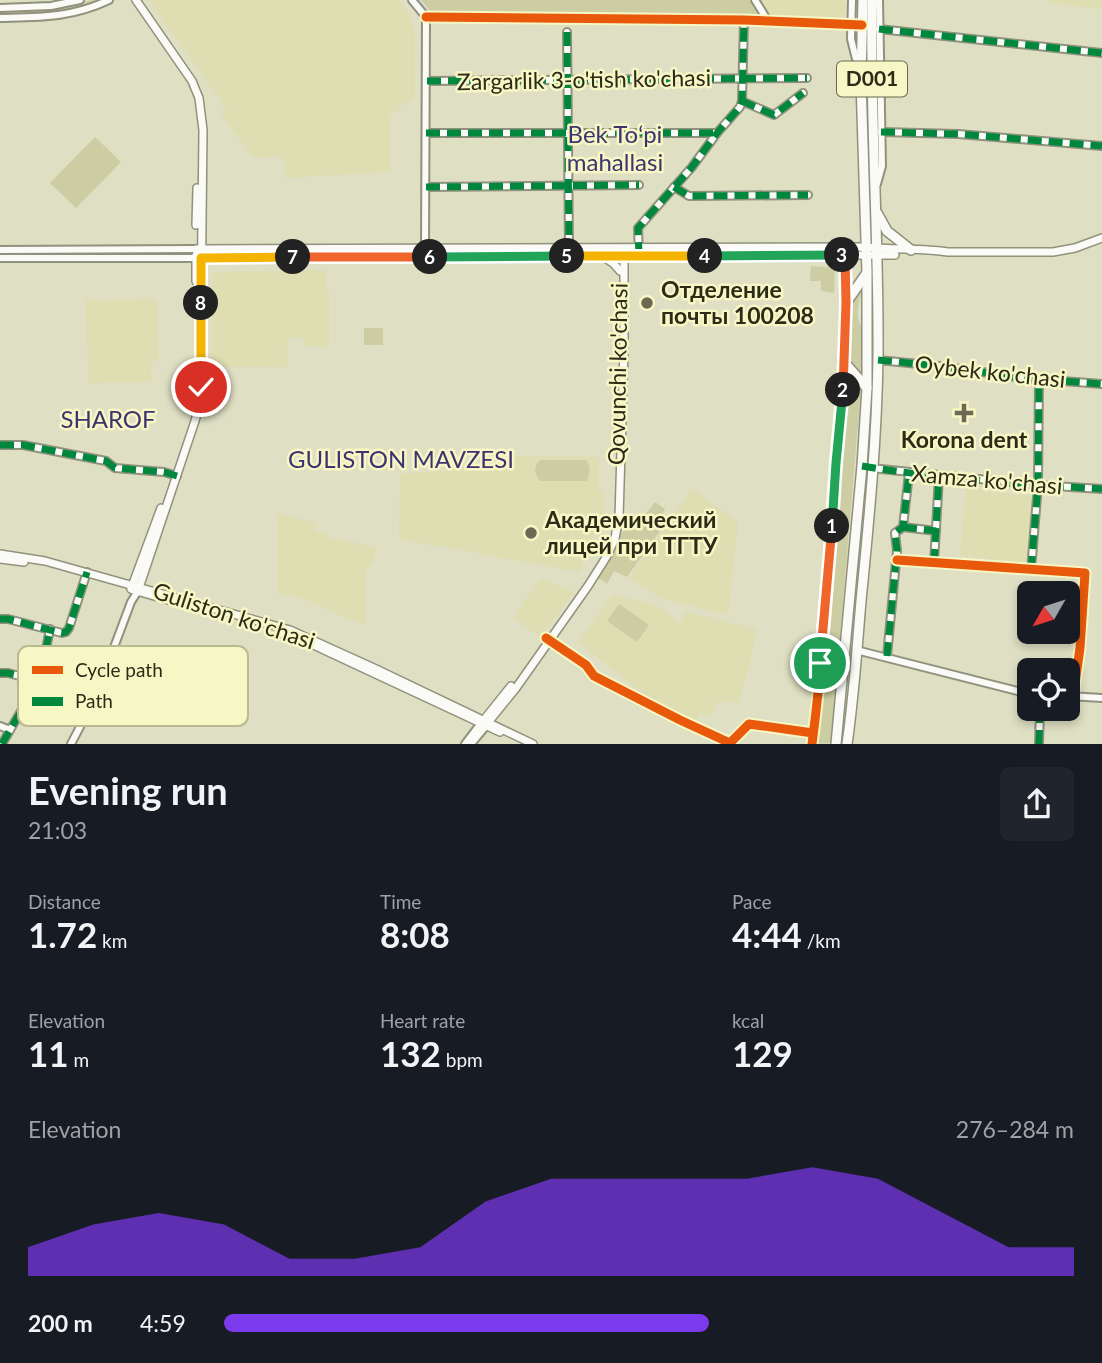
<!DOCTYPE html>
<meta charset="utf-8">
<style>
:root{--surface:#171b24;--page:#20242c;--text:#f1f3f6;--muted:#9ea1a6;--accent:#7c3aed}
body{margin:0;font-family:Lato,sans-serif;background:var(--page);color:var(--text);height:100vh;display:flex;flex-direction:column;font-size:26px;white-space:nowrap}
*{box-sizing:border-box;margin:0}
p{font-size:23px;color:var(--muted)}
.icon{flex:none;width:38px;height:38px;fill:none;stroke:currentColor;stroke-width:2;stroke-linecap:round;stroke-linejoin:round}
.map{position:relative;height:744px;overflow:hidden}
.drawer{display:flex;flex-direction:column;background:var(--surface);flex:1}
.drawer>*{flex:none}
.needle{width:46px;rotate:231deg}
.tools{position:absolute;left:1017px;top:581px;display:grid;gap:14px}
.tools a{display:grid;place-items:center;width:63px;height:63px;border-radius:10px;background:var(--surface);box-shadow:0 4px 10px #0003;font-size:35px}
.pin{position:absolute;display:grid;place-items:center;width:60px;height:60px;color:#fff;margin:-30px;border:4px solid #fff;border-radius:50%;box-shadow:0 2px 7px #0007}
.km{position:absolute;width:35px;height:35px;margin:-18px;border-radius:50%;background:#222;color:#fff;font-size:19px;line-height:35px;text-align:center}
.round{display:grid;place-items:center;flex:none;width:74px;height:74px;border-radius:10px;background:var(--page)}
.head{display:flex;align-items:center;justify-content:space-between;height:119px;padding:0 28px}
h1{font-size:38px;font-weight:700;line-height:52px}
.metrics{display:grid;grid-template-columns:repeat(3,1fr);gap:10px;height:119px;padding:7px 28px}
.metrics div{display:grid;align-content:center}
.metrics b{font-size:35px;font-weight:700}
.metrics small{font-size:19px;font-weight:400}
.metrics p{font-size:19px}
.chart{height:196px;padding:14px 28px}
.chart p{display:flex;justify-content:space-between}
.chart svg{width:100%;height:126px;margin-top:7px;fill:var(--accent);opacity:.7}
ul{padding:0 28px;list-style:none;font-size:23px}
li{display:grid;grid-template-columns:112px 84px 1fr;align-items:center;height:52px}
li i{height:18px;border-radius:9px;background:var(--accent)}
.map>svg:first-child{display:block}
</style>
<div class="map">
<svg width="1102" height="744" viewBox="0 0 1102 744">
<rect width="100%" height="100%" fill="#dedfc3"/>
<g fill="#dedeb2">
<polygon points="149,0 399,0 409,13 415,32 415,97 390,115 390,172 285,178 283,157 254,158 220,112 226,108"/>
<polygon points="759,0 845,0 845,16 837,19 770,17"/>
<polygon points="1046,0 1102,0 1102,9 1057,4"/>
<polygon points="325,270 326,290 329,291 329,347 304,346 304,338 288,337 287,367 212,367 212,272"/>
<polygon points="157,299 159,361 151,361 151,382 89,383 85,300"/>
<polygon points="500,456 599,457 598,490 604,491 604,511 580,572 399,539 400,474 498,466"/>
<polygon points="692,488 738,523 728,615 661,598 629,578"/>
<polygon points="966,488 1032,496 1027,564 960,555"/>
<polygon points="277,513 316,523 315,532 327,534 327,537 376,547 373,562 366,570 365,624 360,624 304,599 277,593"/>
<polygon points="541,578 574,592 541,637 513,618"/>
<polygon points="613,595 656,605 680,623 686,612 756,629 750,664 738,703 719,701 709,717 700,713 695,723 652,700 578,642"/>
</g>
<g fill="#cdcda3">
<path d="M 91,0 L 103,0 C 70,14 35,14 0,15 L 0,10 C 31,9 62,10 91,0 Z"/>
<polygon points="421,0 749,0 760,19 430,11"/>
<polygon points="95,137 121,162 76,208 50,183"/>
<polygon points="811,266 835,268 834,293 821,291 821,281 810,281"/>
<path d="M 862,286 C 861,300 853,314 862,327 L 862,376 L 849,363 L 852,298 Z"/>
<rect x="364" y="328" width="19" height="17"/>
<polygon points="849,371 861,385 861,389 832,731 831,743 816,744 840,512 840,473 847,372"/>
<path d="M 540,460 L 586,460 C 591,467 591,474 586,481 L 540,481 C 534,474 533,467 540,460 Z"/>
<polygon points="655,502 665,509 662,515 668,520 627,577 614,571 607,584 597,577 619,534 643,517"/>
<polygon points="619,604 649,625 637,642 607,621"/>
</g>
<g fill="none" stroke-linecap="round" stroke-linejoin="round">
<polyline stroke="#ccc9ea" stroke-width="2" points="418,0 428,12"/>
<defs>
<g id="minor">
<polyline points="412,0 426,17"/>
<polyline points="755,0 768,21"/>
<polyline points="852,0 851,39 859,71"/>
<polyline points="0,8 51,6 80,0"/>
<polyline points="426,17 744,20 862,25"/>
<path d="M 0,18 C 40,17 71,18 109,0"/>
<polyline points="879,29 1102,53"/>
<polyline points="567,32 569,248"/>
<polyline points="427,81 807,78"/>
<polyline points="742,101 774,115 803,93"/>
<polyline points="881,132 958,134 1102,146"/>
<polyline points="426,133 717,133"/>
<polyline points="877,184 882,166 879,0"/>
<polyline points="426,187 639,185"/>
<polyline points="674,187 689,196 808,195"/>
<polyline points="425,248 426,17"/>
<polyline points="0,250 196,249"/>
<polyline points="639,256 638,228 692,167 717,133 740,107 742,101 744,20"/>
<polyline points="0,258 196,258"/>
<polyline points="878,360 939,366 1024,378 1102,384"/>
<polyline points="0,445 23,445 106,461 115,468 164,472 177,476"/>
<polyline points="871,468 1038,485 1102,489"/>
<polyline points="903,527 936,531"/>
<polyline points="897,560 1085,573 1080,648 1073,697"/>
<polyline points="934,563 939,476"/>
<polyline points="1031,570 1038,485 1039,379"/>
<polyline points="0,619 8,619 62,633 66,632 69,628 87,572"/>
<polyline points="546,638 586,665 594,676 680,720 730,743 749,724 813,733"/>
<polyline points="856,650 1029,694"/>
<polyline points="887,656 897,551 895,533 903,527 909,473"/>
<polyline points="42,672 95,698"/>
<polyline points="0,673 8,673 39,681"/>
<polyline points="1068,696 1102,698"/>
<polyline points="0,726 10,730"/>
<polyline points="2,744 40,678 50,629"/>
<polyline points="71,744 95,698 131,602 138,591"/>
<polyline points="465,744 481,723"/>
<polyline points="471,744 486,726"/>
<path d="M 812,744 C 823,661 828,577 833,494 C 839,415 849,335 845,255"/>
<polyline points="1039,744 1040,709"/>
</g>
<g id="major">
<polyline points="136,0 192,81 199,98 203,130 200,402 195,421 138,591"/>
<polyline points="196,225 197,188"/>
<path d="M 196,249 L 866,247 C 893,250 922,248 948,252 L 1053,252 L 1075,248 L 1102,238"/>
<polyline points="196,255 196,281"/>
<polyline points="602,256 613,263 620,271"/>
<polyline points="196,258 895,255"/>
<polyline points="0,554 45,561 290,630 376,669 533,744"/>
<polyline points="0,559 24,562"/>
<polyline points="131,589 161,508"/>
<polyline points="133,590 186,605"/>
<polyline points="281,633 305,641 500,732"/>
<polyline points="483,721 511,686"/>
<polyline points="486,725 516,688 588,586 607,556 615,538 619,517 621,452 624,350 624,253"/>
</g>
<g id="highway">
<polyline points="877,213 887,231 911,250"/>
<polyline points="846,303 866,274"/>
<polyline points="844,362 867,388"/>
<polyline points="836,744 862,466 867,388 867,272 861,81 863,0"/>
<path d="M 847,744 C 854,696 857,648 861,601 C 869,520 877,438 878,356 C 879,238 870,119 872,0"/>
</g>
</defs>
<use href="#minor" stroke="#91917d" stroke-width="10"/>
<use href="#major" stroke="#91917d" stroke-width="10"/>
<use href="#highway" stroke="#91917d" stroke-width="12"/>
<use href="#minor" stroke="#fafaf6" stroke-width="6"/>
<use href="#major" stroke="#fafaf6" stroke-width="7"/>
<use href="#highway" stroke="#fafaf6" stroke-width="9"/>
<g stroke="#00873e" stroke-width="7" stroke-dasharray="14 7" stroke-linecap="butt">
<polyline points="879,29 1102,53"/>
<polyline points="567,32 569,248"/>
<polyline points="427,81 807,78"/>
<polyline points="742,101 774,115 803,93"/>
<polyline points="881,132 958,134 1102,146"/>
<polyline points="426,133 717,133"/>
<polyline points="426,187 639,185"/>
<polyline points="674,187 689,196 808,195"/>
<polyline points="639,256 638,228 692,167 717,133 740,107 742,101 744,20"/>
<polyline points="878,360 939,366 1024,378 1102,384"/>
<polyline points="0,445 23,445 106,461 115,468 164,472 177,476"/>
<path d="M 862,466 C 941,479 1022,484 1102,489"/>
<polyline points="903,527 936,531"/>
<polyline points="934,563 939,476"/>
<polyline points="1031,570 1038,485 1039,379"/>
<polyline points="0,619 8,619 62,633 66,632 69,628 87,572"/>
<polyline points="887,656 897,551 895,533 903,527 909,473"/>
<polyline points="42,672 95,698"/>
<polyline points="0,673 8,673 39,681"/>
<polyline points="2,744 40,678 50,629"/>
<polyline points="1039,744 1040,709"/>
</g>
<defs>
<g id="cycleway">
<polyline points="426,17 744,20 862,25"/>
<polyline points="897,560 1085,573 1080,648 1073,697"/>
<polyline points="546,638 586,665 594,676 680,720 730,743 749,724 813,733"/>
<path d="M 812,744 C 823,661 828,577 833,494 C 839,415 849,335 845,255"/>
</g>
</defs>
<use href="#cycleway" stroke="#f7f7c5" stroke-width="13"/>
<use href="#cycleway" stroke="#e8590c" stroke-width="9"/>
</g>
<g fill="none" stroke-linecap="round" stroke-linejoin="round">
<defs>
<polyline id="split-1" points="820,663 832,526"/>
<polyline id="split-2" points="832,526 836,463 843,390"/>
<polyline id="split-3" points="842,255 845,255 846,303 843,390"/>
<polyline id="split-4" points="705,256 842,255"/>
<polyline id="split-5" points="567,256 705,256"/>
<polyline id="split-6" points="430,257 567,256"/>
<polyline id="split-7" points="293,257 430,257"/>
<polyline id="split-8" points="201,303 201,258 293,257"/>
<polyline id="split-9" points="201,387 201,303"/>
</defs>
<use href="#split-1" stroke="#fff" stroke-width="14"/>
<use href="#split-2" stroke="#fff" stroke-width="14"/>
<use href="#split-3" stroke="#fff" stroke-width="14"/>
<use href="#split-4" stroke="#fff" stroke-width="14"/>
<use href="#split-5" stroke="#fff" stroke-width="14"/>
<use href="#split-6" stroke="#fff" stroke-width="14"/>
<use href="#split-7" stroke="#fff" stroke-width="14"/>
<use href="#split-8" stroke="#fff" stroke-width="14"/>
<use href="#split-9" stroke="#fff" stroke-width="14"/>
<use href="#split-1" stroke="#f0652b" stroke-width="9"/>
<use href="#split-2" stroke="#22a559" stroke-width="9"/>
<use href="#split-3" stroke="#f0652b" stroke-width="9"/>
<use href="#split-4" stroke="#22a559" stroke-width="9"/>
<use href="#split-5" stroke="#f5b400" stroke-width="9"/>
<use href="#split-6" stroke="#22a559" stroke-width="9"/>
<use href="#split-7" stroke="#f0652b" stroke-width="9"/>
<use href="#split-8" stroke="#f5b400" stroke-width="9"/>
<use href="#split-9" stroke="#f5b400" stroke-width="9"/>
</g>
<g fill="#6a6a54" stroke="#f7f7c5" stroke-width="2.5">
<circle cx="647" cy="303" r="7"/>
<path d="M960.5 402.5h7v7h7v7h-7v7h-7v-7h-7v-7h7z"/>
<circle cx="531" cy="533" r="7"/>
</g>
<g text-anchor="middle" stroke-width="5" stroke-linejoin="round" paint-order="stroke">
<rect fill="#f7f7c5" stroke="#68684c" stroke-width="2" x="837" y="61.5" width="70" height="35" rx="5"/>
<g font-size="21" font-weight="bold" fill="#2b2b18">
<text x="872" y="86">D001</text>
</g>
<g font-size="23" fill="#2b2b18" stroke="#f7f7c5">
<text transform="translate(584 80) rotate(-1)" y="8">Zargarlik 3-o'tish ko'chasi</text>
<text transform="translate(990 372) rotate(6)" y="8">Oybek ko'chasi</text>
<text transform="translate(618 374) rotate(-89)" y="8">Qovunchi ko'chasi</text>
<text transform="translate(987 480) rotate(5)" y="8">Xamza ko'chasi</text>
<text transform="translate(234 616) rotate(18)" y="8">Guliston ko'chasi</text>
</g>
<g font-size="23" font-weight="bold" fill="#2b2b18" stroke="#f7f7c5" text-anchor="start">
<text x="661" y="298">Отделение<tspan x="661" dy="26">почты 100208</tspan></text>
<text x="964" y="448" text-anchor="middle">Korona dent</text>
<text x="545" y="528">Академический<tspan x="545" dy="26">лицей при ТГТУ</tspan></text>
</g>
<g font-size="24" fill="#3d336f" stroke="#f7f7c5">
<text x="615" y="143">Bek Toʻpi<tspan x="615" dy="28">mahallasi</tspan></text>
<text x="108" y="428">SHAROF</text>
<text x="401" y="468">GULISTON MAVZESI</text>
</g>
</g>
<rect x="18" y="646" width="230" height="80" rx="10" fill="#f7f7c5" stroke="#baba91" stroke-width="2"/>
<rect x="32" y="666" width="31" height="8" fill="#e8590c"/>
<rect x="32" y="697" width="31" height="9" fill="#00873e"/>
<g font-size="19" fill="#2b2b18">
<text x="75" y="677">Cycle path</text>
<text x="75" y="708">Path</text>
</g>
</svg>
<div class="tools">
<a><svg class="needle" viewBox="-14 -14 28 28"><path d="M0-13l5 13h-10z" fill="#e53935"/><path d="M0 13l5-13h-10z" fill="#9ea1a6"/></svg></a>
<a><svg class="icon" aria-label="locate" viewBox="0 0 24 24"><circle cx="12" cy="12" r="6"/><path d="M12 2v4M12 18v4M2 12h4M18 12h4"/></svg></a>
</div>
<div class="pin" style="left:820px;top:663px;background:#1e9e55"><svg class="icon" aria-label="arrive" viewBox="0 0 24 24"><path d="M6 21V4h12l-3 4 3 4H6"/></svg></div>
<div class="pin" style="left:201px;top:387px;background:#d93025"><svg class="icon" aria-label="check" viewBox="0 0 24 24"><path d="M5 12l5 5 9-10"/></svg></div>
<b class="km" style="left:832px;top:526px">1</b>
<b class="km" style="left:843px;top:390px">2</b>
<b class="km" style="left:842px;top:255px">3</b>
<b class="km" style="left:705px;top:256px">4</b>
<b class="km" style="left:567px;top:256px">5</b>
<b class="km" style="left:430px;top:257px">6</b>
<b class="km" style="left:293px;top:257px">7</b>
<b class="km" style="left:201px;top:303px">8</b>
</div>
<section class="drawer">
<div class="head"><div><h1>Evening run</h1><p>21:03</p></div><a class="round"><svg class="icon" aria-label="share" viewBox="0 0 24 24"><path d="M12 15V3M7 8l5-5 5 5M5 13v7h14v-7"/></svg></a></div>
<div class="metrics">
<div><p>Distance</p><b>1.72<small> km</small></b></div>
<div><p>Time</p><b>8:08</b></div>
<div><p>Pace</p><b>4:44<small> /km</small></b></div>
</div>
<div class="metrics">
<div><p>Elevation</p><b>11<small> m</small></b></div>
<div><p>Heart rate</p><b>132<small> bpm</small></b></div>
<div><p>kcal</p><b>129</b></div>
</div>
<div class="chart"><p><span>Elevation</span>276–284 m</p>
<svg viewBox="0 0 160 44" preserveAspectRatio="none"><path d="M0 44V34L10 26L20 22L30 26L40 38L50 38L60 34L70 18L80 10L90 10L100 10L110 10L120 6L130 10L140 22L150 34L160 34V44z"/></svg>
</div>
<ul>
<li><b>200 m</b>4:59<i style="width:57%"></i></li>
</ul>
</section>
